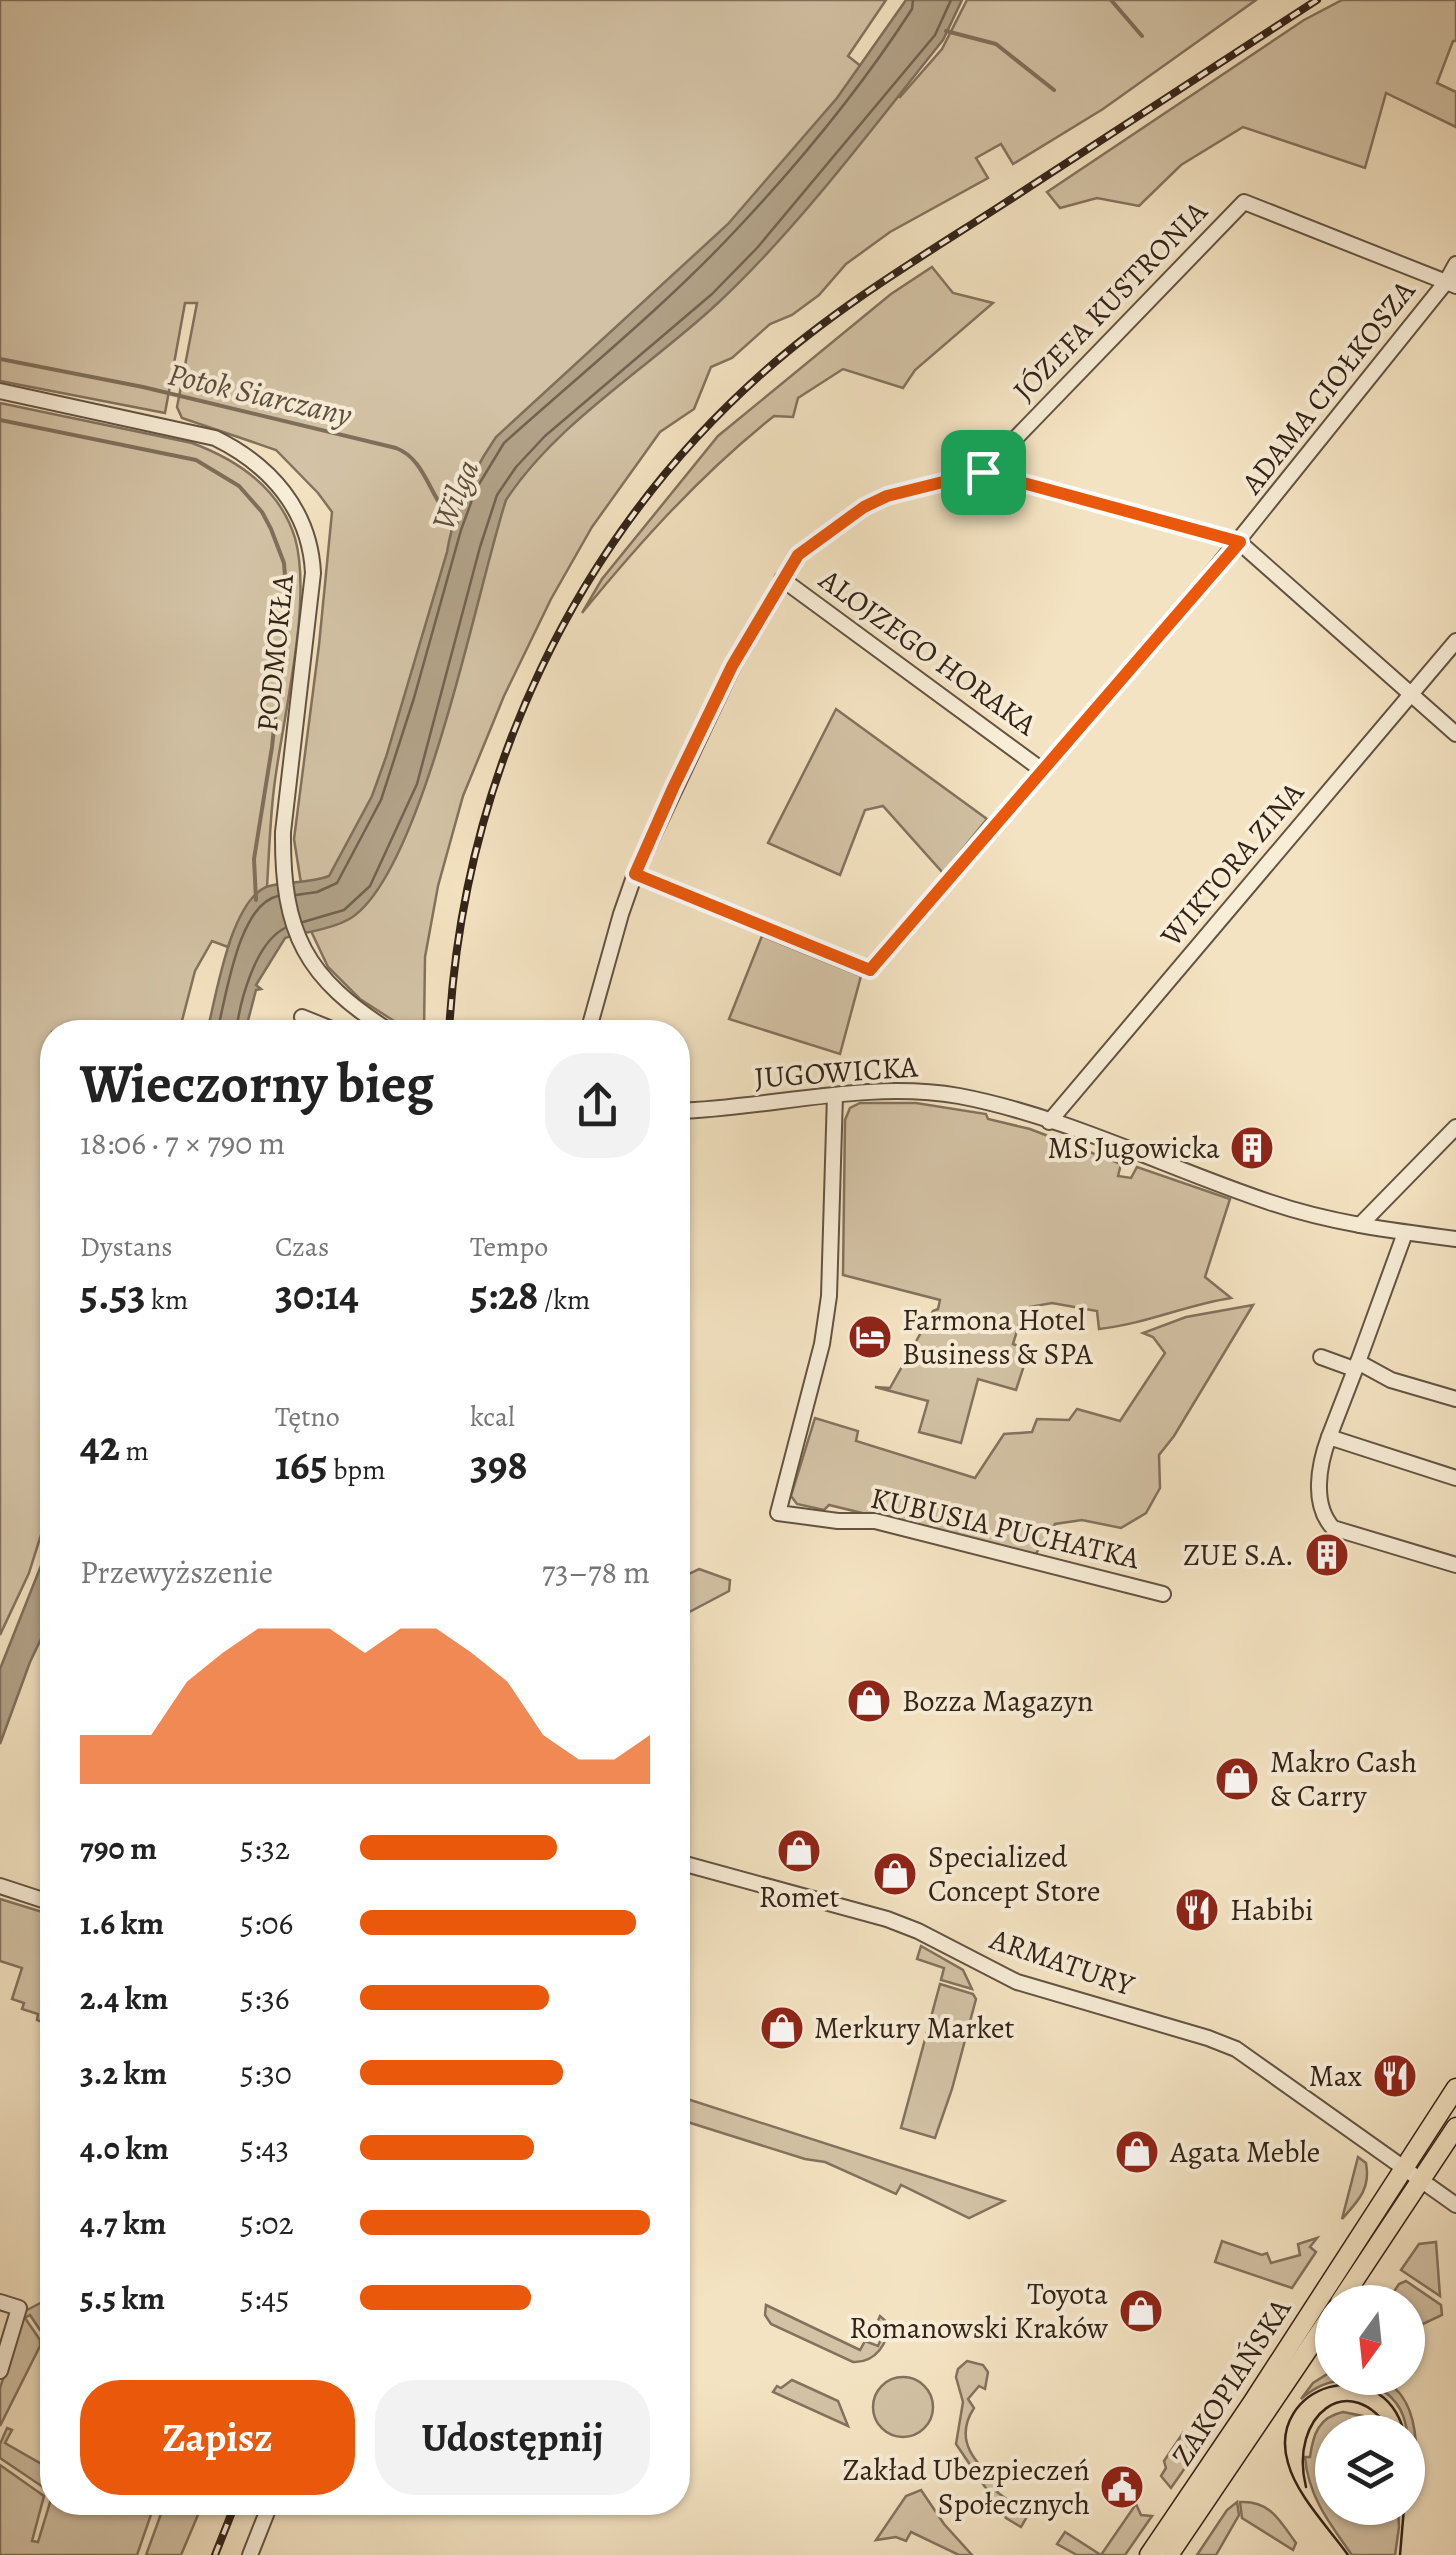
<!DOCTYPE html>
<html lang="pl">
<meta charset="utf-8">
<style>
:root{--surface:#fff;--page:#f2f2f2;--text:#222;--muted:#767676;--accent:#ea580c}
body{margin:0;font-family:Alegreya,serif;background:var(--page);color:var(--text);height:100vh;display:flex;flex-direction:column;font-size:38px;white-space:nowrap}
*{box-sizing:border-box;margin:0}
p{font-size:32px;color:var(--muted)}
.icon{flex:none;width:55px;height:55px;fill:none;stroke:currentColor;stroke-width:2;stroke-linecap:round;stroke-linejoin:round}
.map{position:relative;flex:1;overflow:hidden}
.panel{position:absolute;left:40px;top:1020px;width:650px;height:1495px;display:flex;flex-direction:column;background:var(--surface);border-radius:40px;box-shadow:0 2px 8px #0004}
.panel>*{flex:none}
.needle{width:65px;rotate:195deg}
.tools{position:absolute;left:1315px;top:2285px;display:grid;gap:20px}
.tools a{display:grid;place-items:center;width:110px;height:110px;border-radius:50%;background:var(--surface);box-shadow:0 2px 8px #0004;font-size:50px}
.pin{position:absolute;display:grid;place-items:center;width:85px;height:85px;color:#fff;margin:-42px;border-radius:20px;box-shadow:0 5px 15px #0006}
.round{display:grid;place-items:center;flex:none;width:105px;height:105px;border-radius:40px;background:var(--page)}
.headline{display:flex;align-items:center;justify-content:space-between;height:170px;padding:0 40px}
h1{font-size:55px;font-weight:700;line-height:75px}
.figures{display:grid;grid-template-columns:repeat(3,1fr);gap:15px;height:170px;padding:10px 40px}
.figures div{display:grid;align-content:center}
.figures b{font-size:42px;font-weight:700}
.figures small{font-size:28px;font-weight:400}
.figures p{font-size:28px}
.chart{height:280px;padding:20px 40px}
.chart p{display:flex;justify-content:space-between}
.chart svg{width:100%;height:180px;margin-top:10px;fill:var(--accent);opacity:.7}
.primary-button{display:flex;gap:20px;margin-top:auto;padding:20px 40px}
.primary-button a{flex:1;height:115px;border-radius:40px;background:var(--accent);color:#fff;font-size:40px;font-weight:700;line-height:115px;text-align:center}
.primary-button a+a{background:var(--page);color:var(--text)}
ul{padding:0 40px;list-style:none;font-size:32px}
li{display:grid;grid-template-columns:160px 120px 1fr;align-items:center;height:75px}
li i{height:25px;border-radius:12px;background:var(--accent)}
.map>svg:first-child{display:block}
</style>
<div class="map">
<svg width="1456" height="2555" viewBox="0 0 1456 2555">
<rect width="100%" height="100%" fill="#f4e3c2"/>
<filter id="stains"><feTurbulence type="fractalNoise" baseFrequency=".002" numOctaves="4"/><feColorMatrix values="0 0 0 0 .2 0 0 0 0 .09 0 0 0 0 .02 0 0 0 .5 -.17"/></filter>
<radialGradient id="worn" r=".72"><stop offset=".6" stop-color="#630" stop-opacity="0"/><stop offset="1" stop-color="#630" stop-opacity=".3"/></radialGradient>
<g fill="#d3c2a5" stroke="#83725e" stroke-width="2.5">
<polygon points="0,0 886,0 848,56 900,97 942,49 967,0 1256,0 1103,109 1013,164 1001,144 976,158 988,178 890,232 846,264 819,295 792,315 770,324 732,358 711,367 694,409 660,432 592,527 551,599 504,696 463,796 438,886 425,957 424,1032 411,1032 360,999 328,967 312,933 300,877 294,839 319,645 332,512 318,493 276,450 182,418 177,407 197,303 185,303 165,413 0,381"/>
<polygon points="1342,0 1456,0 1456,41 1453,41 1437,83 1456,92 1456,127 1386,93 1365,168 1243,127 1181,165 1139,206 1097,198 1060,208 1047,192 1304,20"/>
<path d="M 932,267 L 953,293 L 993,303 L 915,370 L 903,388 L 843,369 L 798,398 L 793,417 L 774,416 C 702,473 640,542 582,613 L 602,579 L 718,436 L 891,294 Z"/>
<path d="M 0,403 L 192,443 C 238,460 280,489 295,538 C 313,602 282,720 274,788 C 270,821 269,854 267,887 C 248,904 235,923 228,947 L 212,941 L 195,971 L 179,1032 L 52,1032 L 52,1277 L 46,1301 L 52,1287 L 52,1500 L 29,1573 L 0,1635 Z"/>
<polygon points="836,709 987,819 943,873 883,806 865,810 840,875 768,843"/>
<polygon points="762,936 861,976 840,1054 729,1019"/>
<path d="M 860,1103 L 916,1103 L 986,1114 L 988,1119 L 1030,1129 L 1121,1164 L 1118,1176 L 1131,1178 L 1137,1167 L 1230,1199 L 1205,1277 L 1231,1298 C 1186,1305 1145,1324 1099,1329 L 1097,1311 L 1052,1303 L 1024,1308 L 1013,1344 L 1029,1350 L 1016,1390 L 978,1379 L 961,1443 L 919,1432 L 928,1401 L 875,1387 L 890,1388 L 933,1311 L 938,1309 L 940,1300 L 843,1275 L 845,1120 L 850,1108 Z"/>
<polygon points="1253,1305 1174,1436 1159,1455 1160,1488 1146,1513 1121,1528 1082,1520 1055,1524 1035,1555 829,1505 824,1510 797,1504 791,1496 815,1418 858,1431 856,1441 975,1478 1004,1434 1032,1432 1037,1419 1069,1420 1077,1409 1120,1421 1165,1353 1153,1337 1143,1333 1186,1317"/>
<polygon points="699,1569 730,1580 729,1591 678,1618 678,1579"/>
<polygon points="0,1899 52,1915 52,2026 37,2020 38,2014 22,2009 24,2003 12,1999 22,1968 0,1961"/>
<polygon points="921,1946 963,1970 972,1989 941,1980 944,1968 917,1959"/>
<polygon points="940,1984 973,1994 976,1999 952,2089 935,2138 901,2128"/>
<polygon points="678,2096 1004,2201 969,2218 901,2185 896,2194 825,2162 805,2159 678,2119"/>
<path d="M 1358,2157 L 1366,2163 C 1371,2189 1358,2201 1342,2219 Z"/>
<polygon points="1317,2238 1310,2247 1316,2252 1292,2288 1215,2262 1222,2241 1262,2255 1267,2253 1271,2263 1300,2255 1298,2244"/>
<polygon points="1436,2242 1440,2296 1401,2270 1419,2244"/>
<polygon points="1406,2281 1441,2305 1442,2315 1410,2330 1408,2302 1379,2302 1384,2295 1389,2299 1399,2284"/>
<polygon points="52,2297 50,2331 40,2330 30,2315 25,2318 40,2340 40,2346 0,2426 0,2388 25,2311"/>
<path d="M 766,2305 L 860,2350 L 865,2341 L 878,2346 L 886,2328 L 877,2323 L 880,2316 L 889,2324 C 888,2343 876,2363 853,2362 L 771,2324 L 765,2315 Z"/>
<path d="M 967,2361 L 983,2365 L 988,2372 L 985,2389 L 979,2386 L 968,2399 L 974,2408 C 953,2440 975,2464 1001,2485 L 997,2492 L 1028,2515 L 1021,2527 L 1006,2518 L 956,2444 L 963,2402 L 956,2377 L 958,2369 Z"/>
<path d="M 1332,2371 L 1332,2378 C 1345,2378 1360,2375 1373,2378 C 1424,2387 1421,2467 1408,2503 C 1405,2456 1424,2394 1358,2382 C 1336,2377 1318,2384 1301,2399 L 1313,2383 Z"/>
<circle cx="903" cy="2407" r="30"/>
<polygon points="792,2380 838,2401 848,2426 773,2392 777,2386 781,2388"/>
<path d="M 1343,2412 L 1363,2416 L 1381,2432 L 1332,2432 L 1332,2508 L 1398,2508 L 1399,2527 L 1395,2555 L 1352,2555 C 1330,2524 1308,2496 1305,2457 L 1310,2457 C 1313,2434 1319,2417 1343,2412 Z"/>
<polygon points="7,2428 12,2430 5,2443 52,2470 52,2502 110,2503 122,2509 126,2503 155,2503 137,2555 0,2555 0,2465 44,2496 32,2541 38,2542 51,2499 46,2489 0,2458 0,2444"/>
<polygon points="1183,2433 1201,2445 1171,2488 1161,2476 1166,2468 1164,2461"/>
<polygon points="921,2490 944,2524 972,2555 959,2555 911,2532 906,2541 896,2537 876,2540 906,2496"/>
<polygon points="1237,2502 1239,2515 1216,2555 1197,2555 1227,2510"/>
<path d="M 1240,2502 C 1270,2500 1280,2521 1296,2543 L 1293,2550 L 1242,2518 Z"/>
<polygon points="165,2503 203,2503 181,2555 146,2555"/>
<polygon points="1136,2504 1141,2515 1152,2516 1125,2555 1077,2555 1057,2544 1065,2532 1101,2555"/>
</g>
<g fill="#b2a288" stroke="#7f6f5b" stroke-width="2.5">
<path d="M 906,0 L 962,0 L 943,40 C 873,127 800,226 719,302 C 650,367 558,421 506,500 C 477,589 423,872 351,918 C 333,929 305,932 285,938 L 256,985 L 261,989 L 256,990 L 245,1032 L 207,1032 C 216,997 230,903 266,887 C 281,881 309,884 329,876 L 372,796 L 386,757 L 447,552 C 454,509 472,472 496,437 L 728,224 L 837,98 Z"/>
<polygon points="52,1538 52,1616 30,1662 0,1744 0,1669"/>
</g>
<g fill="none" stroke-linecap="round" stroke-linejoin="round">
<g stroke="#726250" stroke-width="2.5">
<path d="M 296,895 L 317,892 L 337,883 L 381,800 L 414,698 L 461,530 L 476,489 L 504,443 C 582,373 665,306 736,230 C 800,162 861,88 912,9 L 913,0"/>
<polyline points="303,922 344,910 370,886 417,784 480,547 497,495 516,467 545,436 712,294 757,248 935,35 951,0"/>
<path d="M 217,1032 C 226,999 238,904 278,896"/>
<path d="M 236,1032 C 240,1001 255,943 285,928"/>
</g>
<g stroke="#7f6f5b" stroke-width="4">
<polyline points="1111,0 1142,36"/>
<polyline points="946,31 996,44 1054,90"/>
<path d="M 0,359 L 143,387 L 396,448 C 428,460 430,504 457,523"/>
<polyline points="0,420 196,460 239,486 262,512 271,529 284,563 287,603 272,747 254,859 256,900"/>
</g>
<defs>
<g id="minor">
<path d="M 0,391 L 215,438 C 270,465 310,510 313,573 L 283,832 C 282,933 305,978 391,1032"/>
<polyline points="983,472 1244,202 1456,286"/>
<polyline points="782,579 1042,770"/>
<polyline points="635,874 870,970 1192,598 1446,282 1456,264"/>
<polyline points="302,1017 339,1032"/>
<polyline points="588,1032 621,914 635,874 733,666 798,555 864,507 887,496 983,472 1239,542 1456,734"/>
<polyline points="835,1095 829,1296 822,1344 778,1513 838,1521 875,1521 1163,1594"/>
<path d="M 678,1111 C 771,1108 865,1080 959,1096 C 1065,1116 1167,1168 1269,1202 C 1330,1223 1393,1231 1456,1239"/>
<polyline points="1049,1122 1456,641"/>
<polyline points="1360,1225 1456,1127"/>
<polyline points="1321,1357 1354,1369"/>
<polyline points="1358,1362 1405,1233"/>
<polyline points="1329,1437 1358,1362 1391,1380 1456,1399"/>
<path d="M 1456,1478 L 1329,1437 C 1319,1464 1311,1504 1333,1528 L 1456,1565"/>
<polyline points="678,1862 887,1919 918,1931 1017,1982 1208,2038 1236,2049 1456,2205"/>
<polyline points="0,1886 52,1903"/>
<polyline points="0,2302 19,2308 0,2371"/>
<polyline points="250,2555 271,2502"/>
</g>
<g id="major">
<polyline points="1340,2302 1456,2127"/>
<polyline points="1149,2555 1252,2403 1456,2088"/>
<polyline points="1169,2555 1332,2314"/>
</g>
</defs>
<use href="#minor" stroke="#635342" stroke-width="18"/>
<use href="#major" stroke="#332318" stroke-width="21"/>
<use href="#minor" stroke="#f8edd7" stroke-width="14"/>
<use href="#major" stroke="#f4e3c2" stroke-width="18"/>
<g stroke="#332318" stroke-width="2.5">
<path d="M 1306,2487 C 1288,2416 1350,2366 1391,2432"/>
<path d="M 1348,2555 C 1329,2528 1297,2496 1288,2463 C 1265,2385 1382,2349 1404,2432"/>
<polyline points="1400,2555 1404,2508"/>
</g>
<defs>
<g id="rail">
<path d="M 449,1032 C 463,778 574,539 766,370 C 836,308 916,260 994,210 C 1102,140 1209,70 1317,0"/>
<polyline points="215,2555 236,2502"/>
</g>
</defs>
<use href="#rail" stroke="#332318" stroke-width="8"/>
<use href="#rail" stroke="#f8edd7" stroke-width="4" stroke-dasharray="11" stroke-linecap="butt"/>
</g>
<g fill="none" stroke-linecap="round" stroke-linejoin="round">
<defs>
<polygon id="route" points="983,472 1240,542 870,970 635,874 673,788 732,666 798,555 864,507 887,496"/>
</defs>
<use href="#route" stroke="#fff" stroke-width="20"/>
<use href="#route" stroke="#ea580c" stroke-width="12"/>
</g>
<defs>
<symbol id="building-disc" viewBox="-11 -11 22 22"><circle r="9.5" fill="#8f2418" stroke="#f8edd7"/><path d="M-4-6H4V6H1V3H-1V6H-4ZM-2.5-4.3h1.7v1.8h-1.7ZM.8-4.3h1.7v1.8H.8ZM-2.5-1h1.7V.8h-1.7ZM.8-1h1.7V.8H.8Z" fill="#fff"/></symbol>
<symbol id="hotel-disc" viewBox="-11 -11 22 22"><circle r="9.5" fill="#8f2418" stroke="#f8edd7"/><path d="M-6-4.5h1.5V1H6V5H4.5V3h-9V5H-6ZM-4 0a1.8 1.8 0 1 1 3.6 0ZM.5 0V-2.5h3Q6-2.5 6 0Z" fill="#fff"/></symbol>
<symbol id="shop-disc" viewBox="-11 -11 22 22"><circle r="9.5" fill="#8f2418" stroke="#f8edd7"/><path d="M-5-2.5h2.3a2.7 3.5 0 0 1 5.4 0H5L5.5 6h-11ZM-1.5-2.5h3a1.5 2.3 0 0 0-3 0Z" fill="#fff"/></symbol>
<symbol id="restaurant-disc" viewBox="-11 -11 22 22"><circle r="9.5" fill="#8f2418" stroke="#f8edd7"/><path d="M-5-6h1v4h1v-4h1v4h1v-4h1v5L-1.5 .5V6h-2V.5L-5-1ZM5-6V6H3V1.5H1.5Q1.5-4 5-6Z" fill="#fff"/></symbol>
<symbol id="civic-disc" viewBox="-11 -11 22 22"><circle r="9.5" fill="#8f2418" stroke="#f8edd7"/><path d="M-.6-6.5H3V-4.5H.6V-3L4-1V1h2V6H-6V1h2V-1L-.6-3ZM-1.2 2.5V6h2.4V2.5Z" fill="#fff"/></symbol>
</defs>
<g fill-rule="evenodd">
<use href="#building-disc" x="1227" y="1123" width="50" height="50"/>
<use href="#hotel-disc" x="845" y="1312" width="50" height="50"/>
<use href="#building-disc" x="1302" y="1530" width="50" height="50"/>
<use href="#shop-disc" x="844" y="1676" width="50" height="50"/>
<use href="#shop-disc" x="1212" y="1754" width="50" height="50"/>
<use href="#shop-disc" x="774" y="1826" width="50" height="50"/>
<use href="#shop-disc" x="870" y="1849" width="50" height="50"/>
<use href="#restaurant-disc" x="1172" y="1885" width="50" height="50"/>
<use href="#shop-disc" x="757" y="2003" width="50" height="50"/>
<use href="#restaurant-disc" x="1370" y="2051" width="50" height="50"/>
<use href="#shop-disc" x="1112" y="2127" width="50" height="50"/>
<use href="#shop-disc" x="1116" y="2286" width="50" height="50"/>
<use href="#civic-disc" x="1097" y="2462" width="50" height="50"/>
</g>
<g text-anchor="middle" stroke-width="8" stroke-linejoin="round" paint-order="stroke">
<g font-size="30" fill="#332318" stroke="#f8edd7">
<text transform="translate(1110 301) rotate(-46)" y="10">JÓZEFA KUSTRONIA</text>
<text transform="translate(1328 387) rotate(-52)" y="10">ADAMA CIOŁKOSZA</text>
<text transform="translate(928 652) rotate(36)" y="10">ALOJZEGO HORAKA</text>
<text transform="translate(275 653) rotate(-84)" y="10">PODMOKŁA</text>
<text transform="translate(1232 864) rotate(-50)" y="10">WIKTORA ZINA</text>
<text transform="translate(836 1072) rotate(-4)" y="10">JUGOWICKA</text>
<text transform="translate(1005 1528) rotate(13)" y="10">KUBUSIA PUCHATKA</text>
<text transform="translate(1062 1962) rotate(19)" y="10">ARMATURY</text>
<text transform="translate(1231 2382) rotate(-57)" y="10">ZAKOPIAŃSKA</text>
</g>
<g font-size="30" fill="#332318" stroke="#f8edd7" text-anchor="start">
<text x="1220" y="1158" text-anchor="end">MS Jugowicka</text>
<text x="902" y="1330">Farmona Hotel<tspan x="902" dy="34">Business &amp; SPA</tspan></text>
<text x="1294" y="1565" text-anchor="end">ZUE S.A.</text>
<text x="902" y="1711">Bozza Magazyn</text>
<text x="1270" y="1772">Makro Cash<tspan x="1270" dy="34">&amp; Carry</tspan></text>
<text x="928" y="1867">Specialized<tspan x="928" dy="34">Concept Store</tspan></text>
<text x="799" y="1907" text-anchor="middle">Romet</text>
<text x="1230" y="1920">Habibi</text>
<text x="814" y="2038">Merkury Market</text>
<text x="1362" y="2086" text-anchor="end">Max</text>
<text x="1170" y="2162">Agata Meble</text>
<text x="1108" y="2304" text-anchor="end">Toyota<tspan x="1108" dy="34">Romanowski Kraków</tspan></text>
<text x="1090" y="2480" text-anchor="end">Zakład Ubezpieczeń<tspan x="1090" dy="34">Społecznych</tspan></text>
</g>
<g font-size="32" font-style="italic" fill="#5f4f3f" stroke="#f8edd7">
<text transform="translate(260 394) rotate(13)" y="11">Potok Siarczany</text>
<text transform="translate(455 495) rotate(-67)" y="11">Wilga</text>
</g>
</g>
<rect width="100%" height="100%" filter="url(#stains)"/>
<rect width="100%" height="100%" fill="url(#worn)"/>
</svg>
<div class="tools">
<a><svg class="needle" viewBox="-14 -14 28 28"><path d="M0-13l5 13h-10z" fill="#e53935"/><path d="M0 13l5-13h-10z" fill="#767676"/></svg></a>
<a><svg class="icon" aria-label="layers" viewBox="0 0 24 24"><path d="M12 4l9 5-9 5-9-5zM3 14l9 5 9-5"/></svg></a>
</div>
<div class="pin" style="left:983px;top:472px;background:#1e9e55"><svg class="icon" aria-label="arrive" viewBox="0 0 24 24"><path d="M6 21V4h12l-3 4 3 4H6"/></svg></div>
<section class="panel">
<div class="headline"><div><h1>Wieczorny bieg</h1><p>18:06 · 7 × 790 m</p></div><a class="round"><svg class="icon" aria-label="share" viewBox="0 0 24 24"><path d="M12 15V3M7 8l5-5 5 5M5 13v7h14v-7"/></svg></a></div>
<div class="figures">
<div><p>Dystans</p><b>5.53<small> km</small></b></div>
<div><p>Czas</p><b>30:14</b></div>
<div><p>Tempo</p><b>5:28<small> /km</small></b></div>
</div>
<div class="figures">
<div><b>42<small> m</small></b></div>
<div><p>Tętno</p><b>165<small> bpm</small></b></div>
<div><p>kcal</p><b>398</b></div>
</div>
<div class="chart"><p><span>Przewyższenie</span>73–78 m</p>
<svg viewBox="0 0 160 44" preserveAspectRatio="none"><path d="M0 44V32L10 32L20 32L30 19L40 12L50 6L60 6L70 6L80 12L90 6L100 6L110 12L120 19L130 32L140 38L150 38L160 32V44z"/></svg>
</div>
<ul>
<li><b>790 m</b>5:32<i style="width:68%"></i></li>
<li><b>1.6 km</b>5:06<i style="width:95%"></i></li>
<li><b>2.4 km</b>5:36<i style="width:65%"></i></li>
<li><b>3.2 km</b>5:30<i style="width:70%"></i></li>
<li><b>4.0 km</b>5:43<i style="width:60%"></i></li>
<li><b>4.7 km</b>5:02<i style="width:100%"></i></li>
<li><b>5.5 km</b>5:45<i style="width:59%"></i></li>
</ul>
<div class="primary-button"><a>Zapisz</a><a>Udostępnij</a></div>
</section>
</div>
